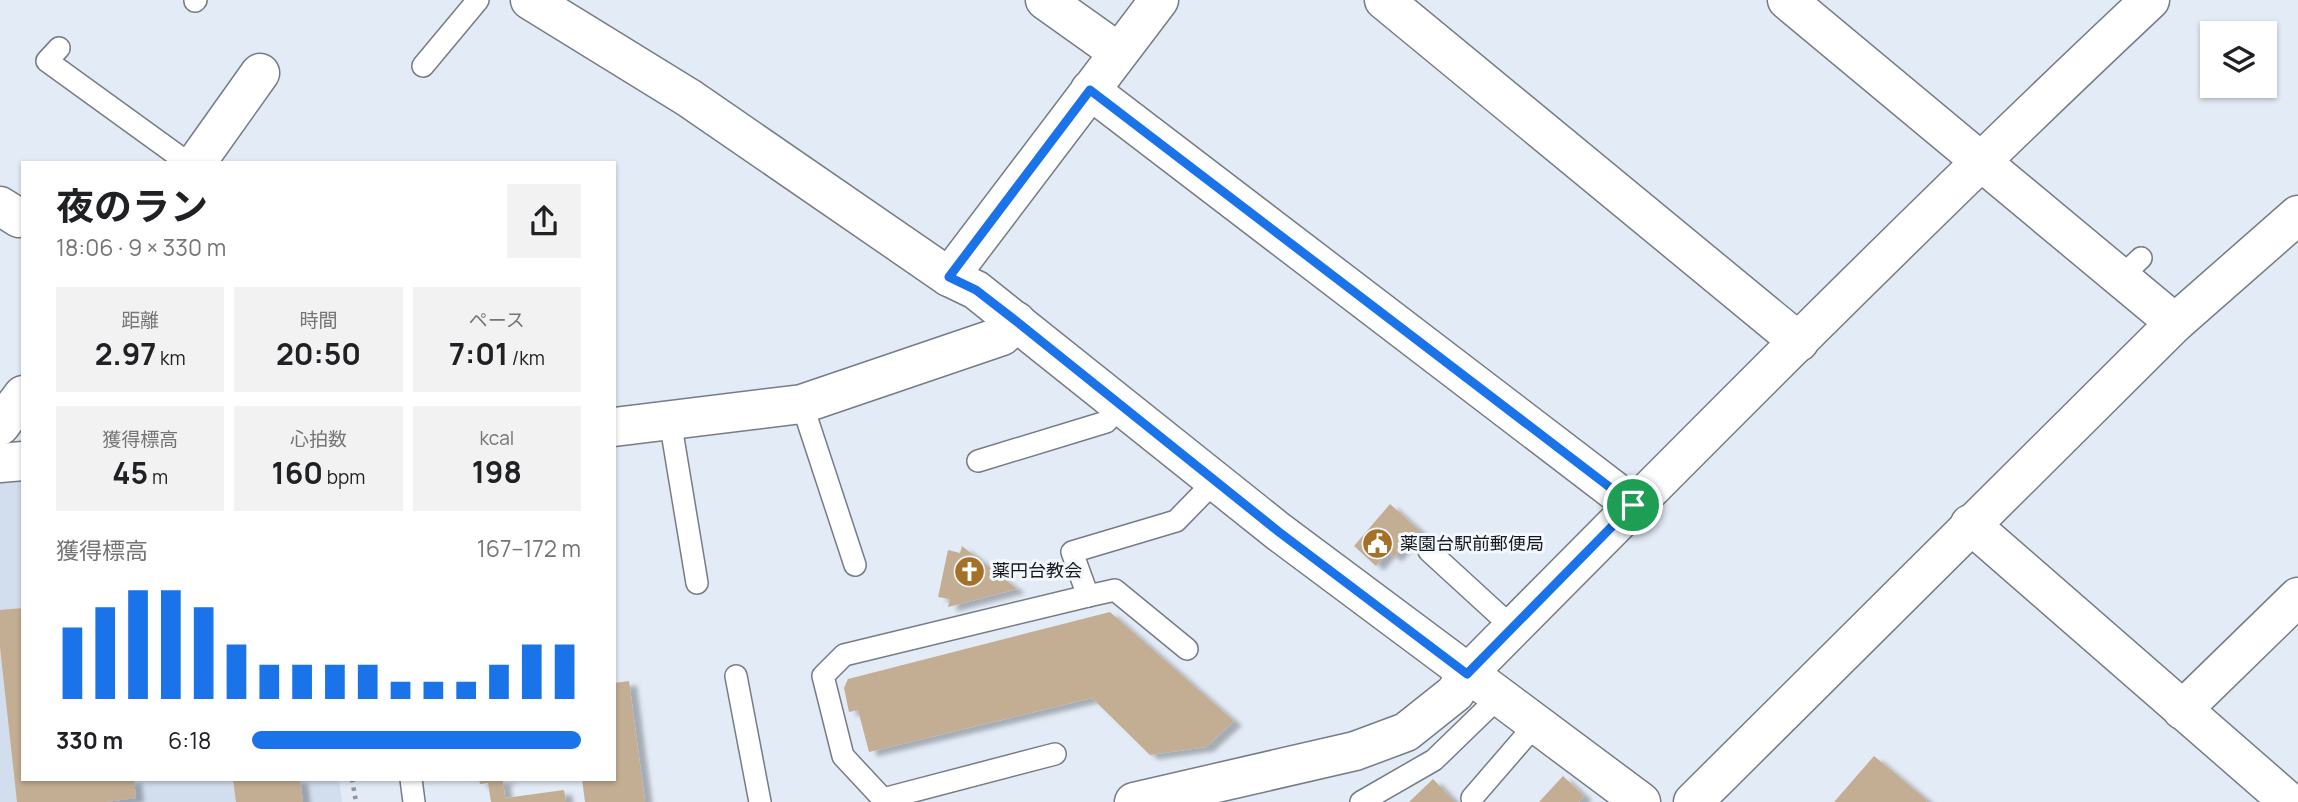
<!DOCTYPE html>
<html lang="ja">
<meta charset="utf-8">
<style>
:root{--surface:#fff;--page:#f2f2f2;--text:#202124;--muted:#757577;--accent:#1a73e8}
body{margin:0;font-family:Manrope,"Noto Sans JP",sans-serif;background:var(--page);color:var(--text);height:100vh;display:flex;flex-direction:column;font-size:26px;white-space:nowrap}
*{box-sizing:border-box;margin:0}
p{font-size:23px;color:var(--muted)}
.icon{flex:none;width:38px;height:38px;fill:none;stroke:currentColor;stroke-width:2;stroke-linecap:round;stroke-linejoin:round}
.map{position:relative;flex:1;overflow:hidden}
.details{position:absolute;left:21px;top:161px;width:595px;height:620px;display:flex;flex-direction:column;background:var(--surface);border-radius:0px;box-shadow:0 2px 5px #0004}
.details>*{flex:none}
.controls{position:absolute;left:2200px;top:21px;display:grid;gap:14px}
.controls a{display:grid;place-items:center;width:77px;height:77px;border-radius:0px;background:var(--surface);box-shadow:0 2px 5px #0004;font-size:35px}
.pin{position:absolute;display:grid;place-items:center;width:60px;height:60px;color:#fff;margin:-30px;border:4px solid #fff;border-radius:50%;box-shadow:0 2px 7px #0007}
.round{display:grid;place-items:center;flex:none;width:74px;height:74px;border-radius:0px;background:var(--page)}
.head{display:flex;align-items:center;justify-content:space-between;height:119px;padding:0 35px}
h1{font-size:38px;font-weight:700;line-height:52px}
.metrics{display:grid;grid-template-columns:repeat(3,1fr);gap:10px;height:119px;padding:7px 35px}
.metrics div{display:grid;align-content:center;border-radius:0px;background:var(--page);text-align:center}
.metrics b{font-size:30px;font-weight:700}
.metrics small{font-size:19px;font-weight:400}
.metrics p{font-size:19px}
.chart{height:196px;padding:14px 35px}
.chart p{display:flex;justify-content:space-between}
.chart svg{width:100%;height:126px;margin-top:7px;stroke:var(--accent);stroke-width:6}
ul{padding:0 35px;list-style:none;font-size:23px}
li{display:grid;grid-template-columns:112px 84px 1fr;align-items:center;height:52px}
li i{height:18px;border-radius:9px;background:var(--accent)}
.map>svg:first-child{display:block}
</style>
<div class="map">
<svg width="2298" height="802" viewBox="0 0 2298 802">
<defs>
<filter id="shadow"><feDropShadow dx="8" dy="4.5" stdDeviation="2" flood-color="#0004"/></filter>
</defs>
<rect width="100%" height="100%" fill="#e3ebf6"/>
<polygon fill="#d2ddee" points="23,476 23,779 339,779 342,802 0,802 0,478"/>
<g fill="#c3ae94" filter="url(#shadow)">
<polygon points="1390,504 1419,530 1394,557 1388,552 1376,566 1354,546"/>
<polygon points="962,546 1017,589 948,607 950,599 938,597 948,550 960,553"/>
<polygon points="23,608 23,779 134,779 136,798 105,802 17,802 0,647 0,610"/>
<polygon points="1110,612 1234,721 1206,747 1150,755 1092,698 869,752 858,710 849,712 844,688 848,679"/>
<polygon points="629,681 645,802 585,802 582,779 614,779 614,683"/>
<polygon points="1874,756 1927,800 1926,802 1834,802"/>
<polygon points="1563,776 1584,796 1579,802 1539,802"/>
<polygon points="233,779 300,779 303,802 236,802"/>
<polygon points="479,779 510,779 503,781 505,798 564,790 566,802 491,802 488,783 480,784"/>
<polygon points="1433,779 1455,802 1409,802"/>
</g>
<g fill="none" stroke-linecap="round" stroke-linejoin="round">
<defs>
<g id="service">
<polyline points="195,1 196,0"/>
<polyline points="59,48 47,61 188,163"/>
<polyline points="423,66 478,0"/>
<polyline points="2120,278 2141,258"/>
<polyline points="802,404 855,565"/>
<polyline points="670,420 697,583"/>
<polyline points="978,461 1106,422 1120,405"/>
<polyline points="1429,551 1512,627"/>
<polyline points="1088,596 1115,590 1187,649"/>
<polyline points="736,676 760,802"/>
<polyline points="1055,754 883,799 843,756 823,676 844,655 1088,596 1072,552 1176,521 1215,481"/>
<polyline points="411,779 414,802"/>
<polyline points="1472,798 1536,724"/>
<polyline points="1361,802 1434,760 1499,697"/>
</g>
<g id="minor">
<polyline points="1045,0 1118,52"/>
<polyline points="1384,0 1799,342"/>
<polyline points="1787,0 2175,323"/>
<polyline points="1090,90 1633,505"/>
<polyline points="196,163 260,73"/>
<polyline points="0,206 19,218"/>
<polyline points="949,277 1159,0"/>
<polyline points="0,426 23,395"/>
<polyline points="614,427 802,404 1002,336 1016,321"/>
<polyline points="0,463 23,461"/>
<polyline points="1970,524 2289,802"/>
<polyline points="2182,710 2298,597"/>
<path d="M 1134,802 L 1355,751 L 1406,732 L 1455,693 L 1467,674 C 1692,447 1917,219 2150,0"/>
<polyline points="1693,802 2175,323 2298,215"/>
</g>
<polyline id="tertiary" points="530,0 689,98 949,277 976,290 1279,532 1641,802"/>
</defs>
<use href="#service" stroke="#767c86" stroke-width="24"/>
<use href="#minor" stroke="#767c86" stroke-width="41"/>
<use href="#tertiary" stroke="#767c86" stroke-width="41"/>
<polyline stroke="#91979f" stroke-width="4.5" stroke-dasharray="3.5 5" stroke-linecap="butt" points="352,779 356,802"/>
<use href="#service" stroke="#fff" stroke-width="21"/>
<use href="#minor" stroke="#fff" stroke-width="38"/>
<use href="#tertiary" stroke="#fff" stroke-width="38"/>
</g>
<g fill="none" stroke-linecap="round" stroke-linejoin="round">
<defs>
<polygon id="route" points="1090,90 1633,505 1467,674 1279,532 1016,321 976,290 949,277"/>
</defs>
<use href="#route" stroke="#fff" stroke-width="14"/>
<use href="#route" stroke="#1a73e8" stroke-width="9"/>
</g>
<defs>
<symbol id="civic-disc" viewBox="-11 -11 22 22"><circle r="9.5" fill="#a47128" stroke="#f3f8fe"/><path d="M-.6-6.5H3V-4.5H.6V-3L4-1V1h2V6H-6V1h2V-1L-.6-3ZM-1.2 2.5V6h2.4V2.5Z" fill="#fff"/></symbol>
<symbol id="church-disc" viewBox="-11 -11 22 22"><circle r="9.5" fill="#a47128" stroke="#f3f8fe"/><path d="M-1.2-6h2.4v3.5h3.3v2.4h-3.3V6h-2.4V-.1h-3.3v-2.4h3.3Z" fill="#fff"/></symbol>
</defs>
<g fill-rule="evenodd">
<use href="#civic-disc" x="1360" y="526" width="35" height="35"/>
<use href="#church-disc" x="952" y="554" width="35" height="35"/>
</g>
<g text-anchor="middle" stroke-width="6" stroke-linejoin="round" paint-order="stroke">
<g font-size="18" fill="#16181c" stroke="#f3f8fe" text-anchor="start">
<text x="1400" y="550">薬園台駅前郵便局</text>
<text x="992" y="577">薬円台教会</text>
</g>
</g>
</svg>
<div class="controls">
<a><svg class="icon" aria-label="layers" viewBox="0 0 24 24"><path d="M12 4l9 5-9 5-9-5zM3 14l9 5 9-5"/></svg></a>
</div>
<div class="pin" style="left:1633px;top:505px;background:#1e9e55"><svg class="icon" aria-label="arrive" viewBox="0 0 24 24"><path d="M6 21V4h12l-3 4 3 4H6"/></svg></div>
<section class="details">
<div class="head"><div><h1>夜のラン</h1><p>18:06 · 9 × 330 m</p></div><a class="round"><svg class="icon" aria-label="share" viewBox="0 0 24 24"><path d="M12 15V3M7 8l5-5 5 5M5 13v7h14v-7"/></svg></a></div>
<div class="metrics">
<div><p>距離</p><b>2.97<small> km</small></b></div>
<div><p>時間</p><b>20:50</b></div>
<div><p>ペース</p><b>7:01<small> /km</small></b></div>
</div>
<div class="metrics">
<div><p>獲得標高</p><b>45<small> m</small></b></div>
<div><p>心拍数</p><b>160<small> bpm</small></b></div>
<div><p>kcal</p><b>198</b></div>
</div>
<div class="chart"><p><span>獲得標高</span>167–172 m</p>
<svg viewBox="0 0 160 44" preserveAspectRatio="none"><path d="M5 44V19M15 44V12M25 44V6M35 44V6M45 44V12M55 44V25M65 44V32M75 44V32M85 44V32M95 44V32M105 44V38M115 44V38M125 44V38M135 44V32M145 44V25M155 44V25"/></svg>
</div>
<ul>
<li><b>330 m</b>6:18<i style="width:100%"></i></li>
</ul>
</section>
</div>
